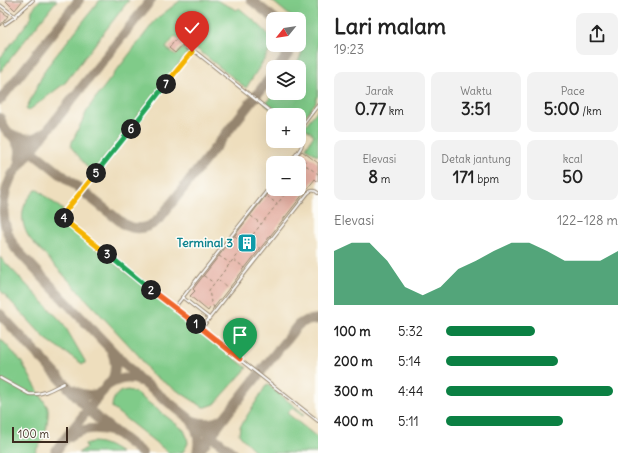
<!DOCTYPE html>
<html lang="id">
<meta charset="utf-8">
<style>
:root{--surface:#fff;--page:#f2f2f2;--text:#222;--muted:#767676;--accent:#0b8043}
body{margin:0;font-family:Delius,sans-serif;background:var(--page);color:var(--text);height:100vh;display:flex;flex-direction:column;font-size:15px;white-space:nowrap}
*{box-sizing:border-box;margin:0}
p{font-size:13px;color:var(--muted)}
.icon{flex:none;width:22px;height:22px;fill:none;stroke:currentColor;stroke-width:2;stroke-linecap:round;stroke-linejoin:round}
.map{position:relative;flex:1;overflow:hidden}
.panel{display:flex;flex-direction:column;background:var(--surface);width:316px}
.panel>*{flex:none}
.needle{width:26px;rotate:240deg}
.controls{position:absolute;left:266px;top:12px;display:grid;gap:8px}
.controls a{display:grid;place-items:center;width:40px;height:40px;border-radius:8px;background:var(--surface);box-shadow:0 4px 16px #0002;font-size:20px}
.scale{position:absolute;left:12px;bottom:10px;width:56px;box-sizing:border-box;padding-left:4px;border:2px solid #3b2a1e;border-top:0;font-size:11px;line-height:14px;white-space:nowrap;color:#3b2a1e;-webkit-text-stroke:3px #fdfcf7;paint-order:stroke}
.pin{position:absolute;display:grid;place-items:center;width:34px;height:34px;color:#fff;margin:-41px -17px;border-radius:50% 50% 50% 0;rotate:-45deg;box-shadow:0 0 4px #0007}
.pin .icon{rotate:45deg}
.km{position:absolute;width:20px;height:20px;margin:-10px;border-radius:50%;background:#222;color:#fff;font-size:11px;line-height:20px;text-align:center}
.round{display:grid;place-items:center;flex:none;width:42px;height:42px;border-radius:8px;background:var(--page)}
.head{display:flex;align-items:center;justify-content:space-between;height:68px;padding:0 16px}
h1{font-size:22px;font-weight:700;line-height:30px}
.figures{display:grid;grid-template-columns:repeat(3,1fr);gap:6px;height:68px;padding:4px 16px}
.figures div{display:grid;align-content:center;border-radius:8px;background:var(--page);text-align:center}
.figures b{font-size:17px;font-weight:700}
.figures small{font-size:11px;font-weight:400}
.figures p{font-size:11px}
.chart{height:112px;padding:8px 16px}
.chart p{display:flex;justify-content:space-between}
.chart svg{width:100%;height:72px;margin-top:4px;fill:var(--accent);opacity:.7}
ul{padding:0 16px;list-style:none;font-size:13px}
li{display:grid;grid-template-columns:64px 48px 1fr;align-items:center;height:30px}
li i{height:10px;border-radius:5px;background:var(--accent)}
main{display:flex;flex:1;min-height:0}
.map>svg:first-child{display:block}
</style>
<main>
<div class="map">
<svg width="318" height="453" viewBox="0 0 318 453">
<rect width="100%" height="100%" fill="#fdfcf7"/>
<filter id="ink" filterUnits="userSpaceOnUse"><feTurbulence type="fractalNoise" baseFrequency=".025" numOctaves="2"/><feDisplacementMap in="SourceGraphic" scale="8" xChannelSelector="R" yChannelSelector="G"/><feConvolveMatrix kernelMatrix="1 2 1 2 8 2 1 2 1" color-interpolation-filters="sRGB"/></filter>
<filter id="wash" filterUnits="userSpaceOnUse"><feTurbulence type="fractalNoise" baseFrequency=".012" numOctaves="4" result="noise"/><feDisplacementMap in="SourceGraphic" scale="16" xChannelSelector="R" yChannelSelector="G"/><feGaussianBlur stdDeviation="0.9" result="paint"/><feColorMatrix in="noise" values="0 0 0 0 0 0 0 0 0 0 0 0 0 0 0 0 0 1.4 0 .05"/><feComposite in="paint" operator="in"/></filter>
<g filter="url(#wash)">
<rect width="100%" height="100%" fill="#eedebd"/>
<g fill="#80cb89" stroke="#5e7a54">
<polygon points="40,0 57,0 0,72 0,57 1,57 31,18 32,10"/>
<polygon points="100,0 129,0 65,83 28,111 26,109 46,68"/>
<path d="M 181,0 L 216,0 L 237,10 L 239,8 C 245,13 270,33 272,40 C 274,43 273,46 271,49 L 246,88 L 193,46 L 191,48 L 175,36 L 166,48 L 176,55 L 182,48 L 188,52 L 93,172 L 89,169 L 71,147 L 72,142 L 88,109 L 94,100 L 154,22 L 160,16 Z"/>
<path d="M 271,0 L 318,0 L 318,95 L 316,99 L 316,102 L 299,124 L 299,115 L 279,115 L 265,104 L 274,93 L 299,93 L 299,67 L 294,67 C 309,48 299,39 299,19 L 294,19 Z"/>
<polygon points="318,109 318,156 306,148 314,135 304,127"/>
<path d="M 36,190 L 38,190 L 63,210 L 57,218 L 247,368 L 215,404 L 206,407 L 203,407 L 151,374 L 139,356 L 31,240 C 22,228 19,212 28,199 C 31,196 33,192 36,190 Z"/>
<polygon points="0,257 63,323 85,361 85,363 83,364 81,363 46,339 0,290"/>
<path d="M 0,338 L 21,361 L 48,408 C 49,416 46,432 43,439 C 41,444 36,448 35,453 L 0,453 Z"/>
<polygon points="267,384 304,414 303,416 292,408 287,413 318,438 318,453 257,453 241,437 239,434 240,427"/>
<path d="M 128,390 L 136,393 L 184,430 L 187,437 L 188,443 L 185,449 L 182,453 L 169,453 L 112,408 C 112,397 118,391 128,390 Z"/>
<path d="M 92,442 C 104,442 111,447 121,453 L 78,453 L 86,448 L 85,444 Z"/>
</g>
<g fill="none" stroke-linecap="round" stroke-linejoin="round">
<g stroke="#94846e" stroke-width="10">
<path d="M 151,0 L 12,175 C 0,201 0,223 15,248 L 139,379 L 233,453"/>
<polyline points="251,0 275,19"/>
<polyline points="279,67 288,54 290,45"/>
<polyline points="0,100 79,0"/>
<path d="M 0,118 L 3,126 L 9,133 L 125,225 C 137,231 150,228 159,219 L 273,74"/>
<path d="M 17,168 C 23,155 19,144 11,134 C 22,140 33,141 44,133"/>
<polyline points="0,314 96,417 142,453"/>
<path d="M 108,385 C 119,378 129,376 140,381"/>
<path d="M 73,390 C 82,396 94,397 103,391"/>
<path d="M 193,421 C 204,425 214,424 224,418"/>
<path d="M 192,422 C 199,432 200,442 197,453"/>
<path d="M 69,437 C 82,428 98,427 113,432"/>
<path d="M 55,453 L 60,445 L 113,378 C 116,369 116,361 112,352"/>
<polyline points="198,453 228,413 298,325 305,321 318,319"/>
</g>
</g>
<g id="blocks">
<g fill="#e4aea1">
<polygon points="5,0 23,0 15,10"/>
<polygon points="0,10 8,16 0,26"/>
<polygon points="177,38 184,43 175,53 169,48"/>
<polygon points="302,151 318,163 318,182 315,179 215,306 212,310 210,308 208,311 190,296 195,291 193,289 271,189 299,189 299,163 293,162"/>
</g>
</g>
</g>
<g filter="url(#ink)">
<use href="#blocks" fill-opacity="0" stroke="#94846e" stroke-width="1"/>
<g fill="none" stroke-linecap="round" stroke-linejoin="round">
<defs>
<g id="lane">
<polyline points="0,5 15,16 33,0"/>
<polyline points="5,24 15,17"/>
<polyline points="184,46 192,52 195,52 197,53 275,115"/>
<path d="M 192,52 L 64,213 C 63,217 64,219 67,222 L 201,329"/>
<polyline points="299,130 318,105"/>
<path d="M 289,163 C 295,155 309,144 299,134"/>
<path d="M 318,193 C 315,190 311,190 308,193 L 201,329 L 318,421"/>
<polyline points="182,297 209,318"/>
<polyline points="175,307 273,183"/>
<path d="M 0,378 L 29,394 C 42,396 53,388 64,383"/>
</g>
</defs>
<use href="#lane" stroke="#94846e" stroke-width="4"/>
<g stroke="#94846e" stroke-width="1" stroke-dasharray="3 3" stroke-linecap="butt">
<polyline points="299,156 305,161 307,166"/>
<polyline points="299,176 307,166 318,174"/>
<polyline points="267,196 277,204"/>
<polyline points="251,216 261,224"/>
<polyline points="235,236 245,244"/>
<polyline points="250,240 260,248"/>
<polyline points="219,256 230,263"/>
<polyline points="234,260 245,268"/>
<polyline points="204,276 214,283"/>
<polyline points="219,280 229,289"/>
<polyline points="214,308 212,303 211,302 209,290 289,189"/>
</g>
<use href="#lane" stroke="#fff" stroke-width="2"/>
</g>
</g>
<g fill="none" stroke-linecap="round" stroke-linejoin="round" filter="url(#ink)">
<defs>
<polyline id="split-1" points="196,324 240,359"/>
<polyline id="split-2" points="151,290 196,324"/>
<polyline id="split-3" points="107,254 151,290"/>
<polyline id="split-4" points="64,218 67,222 107,254"/>
<polyline id="split-5" points="64,218 64,213 96,173"/>
<polyline id="split-6" points="96,173 131,129"/>
<polyline id="split-7" points="131,129 166,84"/>
<polyline id="split-8" points="166,84 192,52"/>
</defs>
<use href="#split-1" stroke="#fff" stroke-width="8"/>
<use href="#split-2" stroke="#fff" stroke-width="8"/>
<use href="#split-3" stroke="#fff" stroke-width="8"/>
<use href="#split-4" stroke="#fff" stroke-width="8"/>
<use href="#split-5" stroke="#fff" stroke-width="8"/>
<use href="#split-6" stroke="#fff" stroke-width="8"/>
<use href="#split-7" stroke="#fff" stroke-width="8"/>
<use href="#split-8" stroke="#fff" stroke-width="8"/>
<use href="#split-1" stroke="#f0652b" stroke-width="5"/>
<use href="#split-2" stroke="#f0652b" stroke-width="5"/>
<use href="#split-3" stroke="#22a559" stroke-width="5"/>
<use href="#split-4" stroke="#f5b400" stroke-width="5"/>
<use href="#split-5" stroke="#f5b400" stroke-width="5"/>
<use href="#split-6" stroke="#22a559" stroke-width="5"/>
<use href="#split-7" stroke="#22a559" stroke-width="5"/>
<use href="#split-8" stroke="#f5b400" stroke-width="5"/>
</g>
<defs>
<symbol id="building-square" viewBox="-11 -11 22 22"><rect x="-9" y="-9" width="18" height="18" rx="4" fill="#0f9aa8" stroke="#fdfcf7"/><path d="M-4-6H4V6H1V3H-1V6H-4ZM-2.5-4.3h1.7v1.8h-1.7ZM.8-4.3h1.7v1.8H.8ZM-2.5-1h1.7V.8h-1.7ZM.8-1h1.7V.8H.8Z" fill="#fff"/></symbol>
</defs>
<g fill-rule="evenodd">
<use href="#building-square" x="236" y="232" width="22" height="22"/>
</g>
<g text-anchor="middle" stroke-width="3" stroke-linejoin="round" paint-order="stroke">
<g font-size="12" font-weight="bold" fill="#0d838f" stroke="#fdfcf7" text-anchor="end">
<text x="233" y="247">Terminal 3</text>
</g>
</g>
</svg>
<div class="controls">
<a><svg class="needle" viewBox="-14 -14 28 28"><path d="M0-13l5 13h-10z" fill="#e53935"/><path d="M0 13l5-13h-10z" fill="#767676"/></svg></a>
<a><svg class="icon" aria-label="layers" viewBox="0 0 24 24"><path d="M12 4l9 5-9 5-9-5zM3 14l9 5 9-5"/></svg></a>
<a>+</a>
<a>−</a>
</div>
<div class="scale">100 m</div>
<div class="pin" style="left:240px;top:359px;background:#1e9e55"><svg class="icon" aria-label="arrive" viewBox="0 0 24 24"><path d="M6 21V4h12l-3 4 3 4H6"/></svg></div>
<div class="pin" style="left:192px;top:52px;background:#d93025"><svg class="icon" aria-label="check" viewBox="0 0 24 24"><path d="M5 12l5 5 9-10"/></svg></div>
<b class="km" style="left:196px;top:324px">1</b>
<b class="km" style="left:151px;top:290px">2</b>
<b class="km" style="left:107px;top:254px">3</b>
<b class="km" style="left:64px;top:218px">4</b>
<b class="km" style="left:96px;top:173px">5</b>
<b class="km" style="left:131px;top:129px">6</b>
<b class="km" style="left:166px;top:84px">7</b>
</div>
<section class="panel">
<div class="head"><div><h1>Lari malam</h1><p>19:23</p></div><a class="round"><svg class="icon" aria-label="share" viewBox="0 0 24 24"><path d="M12 15V3M7 8l5-5 5 5M5 13v7h14v-7"/></svg></a></div>
<div class="figures">
<div><p>Jarak</p><b>0.77<small> km</small></b></div>
<div><p>Waktu</p><b>3:51</b></div>
<div><p>Pace</p><b>5:00<small> /km</small></b></div>
</div>
<div class="figures">
<div><p>Elevasi</p><b>8<small> m</small></b></div>
<div><p>Detak jantung</p><b>171<small> bpm</small></b></div>
<div><p>kcal</p><b>50</b></div>
</div>
<div class="chart"><p><span>Elevasi</span>122–128 m</p>
<svg viewBox="0 0 160 44" preserveAspectRatio="none"><path d="M0 44V11L10 6L20 6L30 17L40 33L50 38L60 33L70 22L80 17L90 11L100 6L110 6L120 11L130 17L140 17L150 17L160 11V44z"/></svg>
</div>
<ul>
<li><b>100 m</b>5:32<i style="width:52%"></i></li>
<li><b>200 m</b>5:14<i style="width:65%"></i></li>
<li><b>300 m</b>4:44<i style="width:97%"></i></li>
<li><b>400 m</b>5:11<i style="width:68%"></i></li>
</ul>
</section>
</main>
